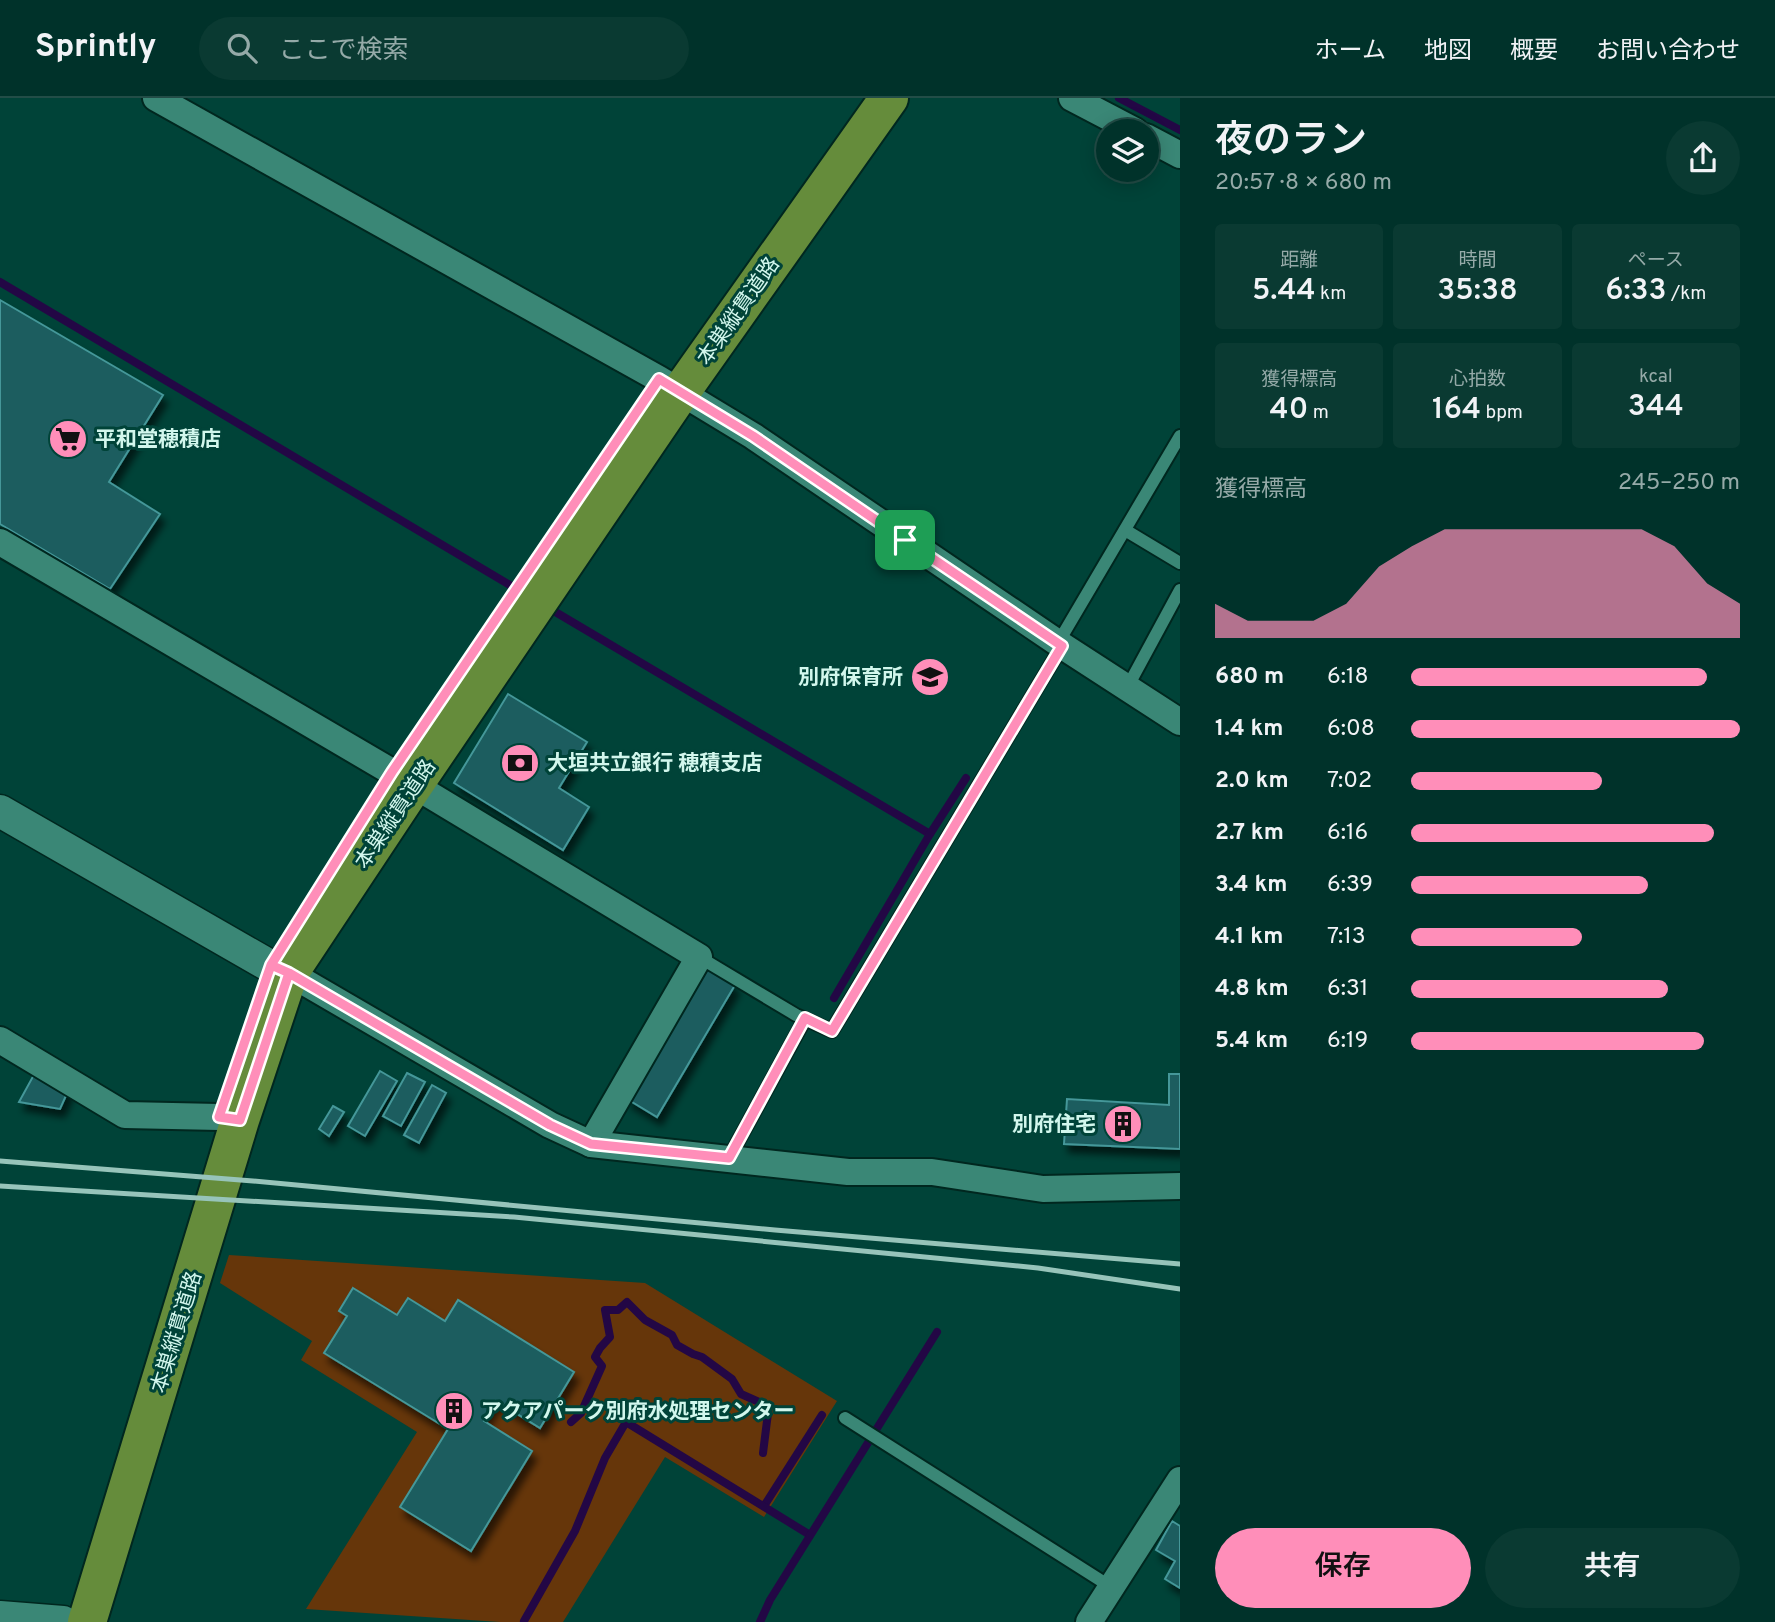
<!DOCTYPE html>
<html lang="ja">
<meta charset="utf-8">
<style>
:root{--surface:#00322a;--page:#0a3a32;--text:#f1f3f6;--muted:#95aaa8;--line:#224d47;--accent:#ff8eb9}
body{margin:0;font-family:Overpass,"Noto Sans JP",sans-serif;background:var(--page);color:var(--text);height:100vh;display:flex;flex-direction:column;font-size:26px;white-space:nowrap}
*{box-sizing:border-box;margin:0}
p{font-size:23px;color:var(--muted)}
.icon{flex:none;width:38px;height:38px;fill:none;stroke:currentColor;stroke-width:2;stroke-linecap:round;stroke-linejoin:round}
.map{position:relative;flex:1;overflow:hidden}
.panel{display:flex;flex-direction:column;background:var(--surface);width:595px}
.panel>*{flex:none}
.controls{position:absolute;left:1096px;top:21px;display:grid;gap:14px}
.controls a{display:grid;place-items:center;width:63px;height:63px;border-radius:50%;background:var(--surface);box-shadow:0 4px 18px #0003,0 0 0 2px var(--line);font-size:35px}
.pin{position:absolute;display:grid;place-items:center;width:60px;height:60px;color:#fff;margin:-30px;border-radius:14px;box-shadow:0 4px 10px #0006}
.round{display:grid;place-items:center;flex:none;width:74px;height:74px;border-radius:37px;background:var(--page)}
.overview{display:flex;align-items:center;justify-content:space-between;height:119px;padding:0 35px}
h1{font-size:38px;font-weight:600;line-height:52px}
.metrics{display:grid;grid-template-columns:repeat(3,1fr);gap:10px;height:119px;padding:7px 35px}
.metrics div{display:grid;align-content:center;border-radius:7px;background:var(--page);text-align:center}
.metrics b{font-size:30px;font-weight:600}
.metrics small{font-size:19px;font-weight:400}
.metrics p{font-size:19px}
.chart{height:196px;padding:14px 35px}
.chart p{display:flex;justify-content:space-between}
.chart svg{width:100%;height:126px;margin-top:7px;fill:var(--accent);opacity:.7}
.cta{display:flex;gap:14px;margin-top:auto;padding:14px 35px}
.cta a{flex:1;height:80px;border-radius:42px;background:var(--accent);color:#111;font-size:28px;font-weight:600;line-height:80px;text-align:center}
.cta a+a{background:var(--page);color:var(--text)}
ul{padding:0 35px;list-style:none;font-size:23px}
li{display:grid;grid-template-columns:112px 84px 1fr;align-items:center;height:52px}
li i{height:18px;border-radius:9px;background:var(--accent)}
header{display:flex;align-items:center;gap:42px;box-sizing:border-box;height:98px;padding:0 35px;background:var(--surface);border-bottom:2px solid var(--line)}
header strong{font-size:33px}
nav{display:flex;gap:38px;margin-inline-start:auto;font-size:24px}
.search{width:490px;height:63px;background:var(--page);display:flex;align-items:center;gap:18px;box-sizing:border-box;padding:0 24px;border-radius:38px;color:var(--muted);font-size:26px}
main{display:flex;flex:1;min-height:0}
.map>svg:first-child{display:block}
</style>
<header>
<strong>Sprintly</strong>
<div class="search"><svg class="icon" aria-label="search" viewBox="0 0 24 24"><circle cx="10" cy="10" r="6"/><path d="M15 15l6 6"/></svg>ここで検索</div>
<nav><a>ホーム</a><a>地図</a><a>概要</a><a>お問い合わせ</a></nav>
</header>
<main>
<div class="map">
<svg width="1180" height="1524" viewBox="0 0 1180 1524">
<defs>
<filter id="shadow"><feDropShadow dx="4.5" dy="8" stdDeviation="3.5" flood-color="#0009"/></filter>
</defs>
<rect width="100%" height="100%" fill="#004338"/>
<polygon fill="#66360a" points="229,1157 645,1185 837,1303 764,1419 665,1359 563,1524 500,1524 306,1511 417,1334 301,1262 312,1243 220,1185"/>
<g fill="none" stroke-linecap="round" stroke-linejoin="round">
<g stroke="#230745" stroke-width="8">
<polyline points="1119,0 1180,32"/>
<polyline points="0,184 530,499"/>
<polyline points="547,509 930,736"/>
<polyline points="834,900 930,736 966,680"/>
<polyline points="571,1324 581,1315 602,1268 595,1259 600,1250 610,1239 605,1212 618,1212 627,1204 645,1222 672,1237 677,1247 693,1256 702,1259 732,1281 741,1296 759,1304 768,1315 763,1355"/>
<polyline points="764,1408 822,1317"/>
<polyline points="524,1523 575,1433 605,1360 626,1324 810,1437"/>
<polyline points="760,1524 770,1502 937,1234"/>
</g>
</g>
<g fill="#1b5d5e" stroke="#449799" stroke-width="2" filter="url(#shadow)">
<polygon points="0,202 163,297 109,384 160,416 110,491 0,426"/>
<polygon points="508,596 587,644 559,690 589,709 563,752 454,685"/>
<polygon points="705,869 735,887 657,1019 627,1001"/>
<polygon points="36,973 69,991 60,1011 19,1004"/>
<polygon points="380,973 397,983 365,1038 348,1028"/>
<polygon points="407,975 425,984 401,1028 383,1018"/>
<polygon points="1169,976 1180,976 1180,1051 1064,1046 1067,1001 1169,1007"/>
<polygon points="432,987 446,995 419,1045 404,1037"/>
<polygon points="333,1008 344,1014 329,1038 319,1031"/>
<polygon points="353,1190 397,1217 408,1200 445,1223 458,1202 574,1274 540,1330 496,1303 484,1323 532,1353 471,1453 400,1409 448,1331 324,1255 347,1218 339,1213"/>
<polygon points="1172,1423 1180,1428 1180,1490 1165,1481 1175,1463 1156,1452"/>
</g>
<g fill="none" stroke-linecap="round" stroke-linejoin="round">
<defs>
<g id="service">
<polyline points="1125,432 1180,465"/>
<polyline points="1058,545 1180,338"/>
<polyline points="1127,590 1180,492"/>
<polyline points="699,859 796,917 832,933 1062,548"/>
<polyline points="729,1060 805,921"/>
<polyline points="845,1320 1111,1489"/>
</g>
<g id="minor">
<polyline points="156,0 659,281 753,338 1058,545 1180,624"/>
<polyline points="1072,0 1135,33"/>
<polyline points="1146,39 1180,57"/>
<polyline points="0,444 392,674 699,859 591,1046"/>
<polyline points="289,875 550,1027 591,1046 848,1074 932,1074 1043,1091 1180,1088"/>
<polyline points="0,942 125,1017 219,1019 240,1022"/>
<polyline points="1089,1524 1180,1382"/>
</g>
<g id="tertiary">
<polyline points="0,713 270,868 289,875"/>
<polyline points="0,1519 63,1524"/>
</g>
<polyline id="primary" points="87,1524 240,1022 289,875 413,688 680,295 889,0"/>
</defs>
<use href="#service" stroke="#00271f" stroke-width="16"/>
<use href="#minor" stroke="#00271f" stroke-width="30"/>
<use href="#tertiary" stroke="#00271f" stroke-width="35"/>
<use href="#primary" stroke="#00271f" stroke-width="42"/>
<use href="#service" stroke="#3a8776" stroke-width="12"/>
<use href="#minor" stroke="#3a8776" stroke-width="26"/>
<use href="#tertiary" stroke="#3a8776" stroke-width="32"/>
<use href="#primary" stroke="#658c3b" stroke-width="38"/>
<g stroke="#97c4ba" stroke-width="5">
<polyline points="0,1063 253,1083 775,1132 1180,1166"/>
<polyline points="0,1088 514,1119 1038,1170 1180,1191"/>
</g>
</g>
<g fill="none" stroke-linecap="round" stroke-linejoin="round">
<defs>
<polyline id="route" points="905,442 753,338 659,281 392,674 271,867 289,875 240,1022 219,1019 271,867 289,875 550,1027 591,1046 729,1060 805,920 832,933 1062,548 905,442"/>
</defs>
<use href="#route" stroke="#fff" stroke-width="14"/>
<use href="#route" stroke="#ff8eb9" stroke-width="9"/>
</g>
<defs>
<symbol id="supermarket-disc" viewBox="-11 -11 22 22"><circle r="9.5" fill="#ff8eb9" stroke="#004338"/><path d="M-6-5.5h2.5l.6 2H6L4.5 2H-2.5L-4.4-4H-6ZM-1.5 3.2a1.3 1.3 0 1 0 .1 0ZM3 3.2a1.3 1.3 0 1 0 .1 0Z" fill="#111"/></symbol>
<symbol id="school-disc" viewBox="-11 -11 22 22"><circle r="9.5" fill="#ff8eb9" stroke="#004338"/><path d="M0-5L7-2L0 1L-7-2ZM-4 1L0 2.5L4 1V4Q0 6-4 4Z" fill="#111"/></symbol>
<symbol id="bank-disc" viewBox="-11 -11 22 22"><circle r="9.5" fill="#ff8eb9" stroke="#004338"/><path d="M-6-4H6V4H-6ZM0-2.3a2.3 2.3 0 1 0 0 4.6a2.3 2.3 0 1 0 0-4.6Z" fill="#111"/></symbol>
<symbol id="building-disc" viewBox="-11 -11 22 22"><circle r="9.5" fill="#ff8eb9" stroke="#004338"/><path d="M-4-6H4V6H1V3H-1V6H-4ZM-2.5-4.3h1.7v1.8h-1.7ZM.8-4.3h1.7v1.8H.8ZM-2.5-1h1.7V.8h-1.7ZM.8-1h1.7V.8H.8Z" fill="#111"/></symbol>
</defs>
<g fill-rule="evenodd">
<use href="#supermarket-disc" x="46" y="319" width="44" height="44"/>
<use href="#school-disc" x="908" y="557" width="44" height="44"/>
<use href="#bank-disc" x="498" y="643" width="44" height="44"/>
<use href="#building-disc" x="1101" y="1004" width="44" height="44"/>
<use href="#building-disc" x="432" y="1291" width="44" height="44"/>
</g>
<g text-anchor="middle" stroke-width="6" stroke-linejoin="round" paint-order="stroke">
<g font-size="21" fill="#d2f7ed" stroke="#004338">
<text transform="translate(738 213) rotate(-55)" y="7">本巣縦貫道路</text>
<text transform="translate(395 716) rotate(-56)" y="7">本巣縦貫道路</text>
<text transform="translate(176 1234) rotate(-73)" y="7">本巣縦貫道路</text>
</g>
<g font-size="21" font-weight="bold" fill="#d2f7ed" stroke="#004338" text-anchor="start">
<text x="95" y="348">平和堂穂積店</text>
<text x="903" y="586" text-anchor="end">別府保育所</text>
<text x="547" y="672">大垣共立銀行 穂積支店</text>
<text x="1096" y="1033" text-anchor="end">別府住宅</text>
<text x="481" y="1320">アクアパーク別府水処理センター</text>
</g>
</g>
</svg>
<div class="controls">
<a><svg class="icon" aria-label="layers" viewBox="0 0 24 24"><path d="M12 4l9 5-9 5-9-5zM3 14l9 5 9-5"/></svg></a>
</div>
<div class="pin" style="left:905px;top:442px;background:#1e9e55"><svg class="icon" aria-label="arrive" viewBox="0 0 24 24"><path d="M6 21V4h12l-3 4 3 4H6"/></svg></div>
</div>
<section class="panel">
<div class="overview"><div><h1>夜のラン</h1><p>20:57 · 8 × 680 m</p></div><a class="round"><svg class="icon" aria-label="share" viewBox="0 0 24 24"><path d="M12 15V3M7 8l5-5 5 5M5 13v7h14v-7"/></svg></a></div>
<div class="metrics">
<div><p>距離</p><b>5.44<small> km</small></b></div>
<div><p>時間</p><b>35:38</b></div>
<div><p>ペース</p><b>6:33<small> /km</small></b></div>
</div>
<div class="metrics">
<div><p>獲得標高</p><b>40<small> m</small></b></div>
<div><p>心拍数</p><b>164<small> bpm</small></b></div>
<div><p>kcal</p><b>344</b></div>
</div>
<div class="chart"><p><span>獲得標高</span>245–250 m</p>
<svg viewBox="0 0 160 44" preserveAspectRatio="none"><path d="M0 44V32L10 38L20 38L30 38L40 32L50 19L60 12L70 6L80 6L90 6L100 6L110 6L120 6L130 6L140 12L150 25L160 32V44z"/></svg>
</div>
<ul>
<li><b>680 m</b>6:18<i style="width:90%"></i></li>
<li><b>1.4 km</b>6:08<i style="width:100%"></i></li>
<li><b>2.0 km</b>7:02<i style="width:58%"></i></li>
<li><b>2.7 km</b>6:16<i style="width:92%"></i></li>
<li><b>3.4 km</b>6:39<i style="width:72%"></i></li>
<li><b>4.1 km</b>7:13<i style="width:52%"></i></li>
<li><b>4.8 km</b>6:31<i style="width:78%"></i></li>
<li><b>5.4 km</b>6:19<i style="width:89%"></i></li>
</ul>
<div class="cta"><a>保存</a><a>共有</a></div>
</section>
</main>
